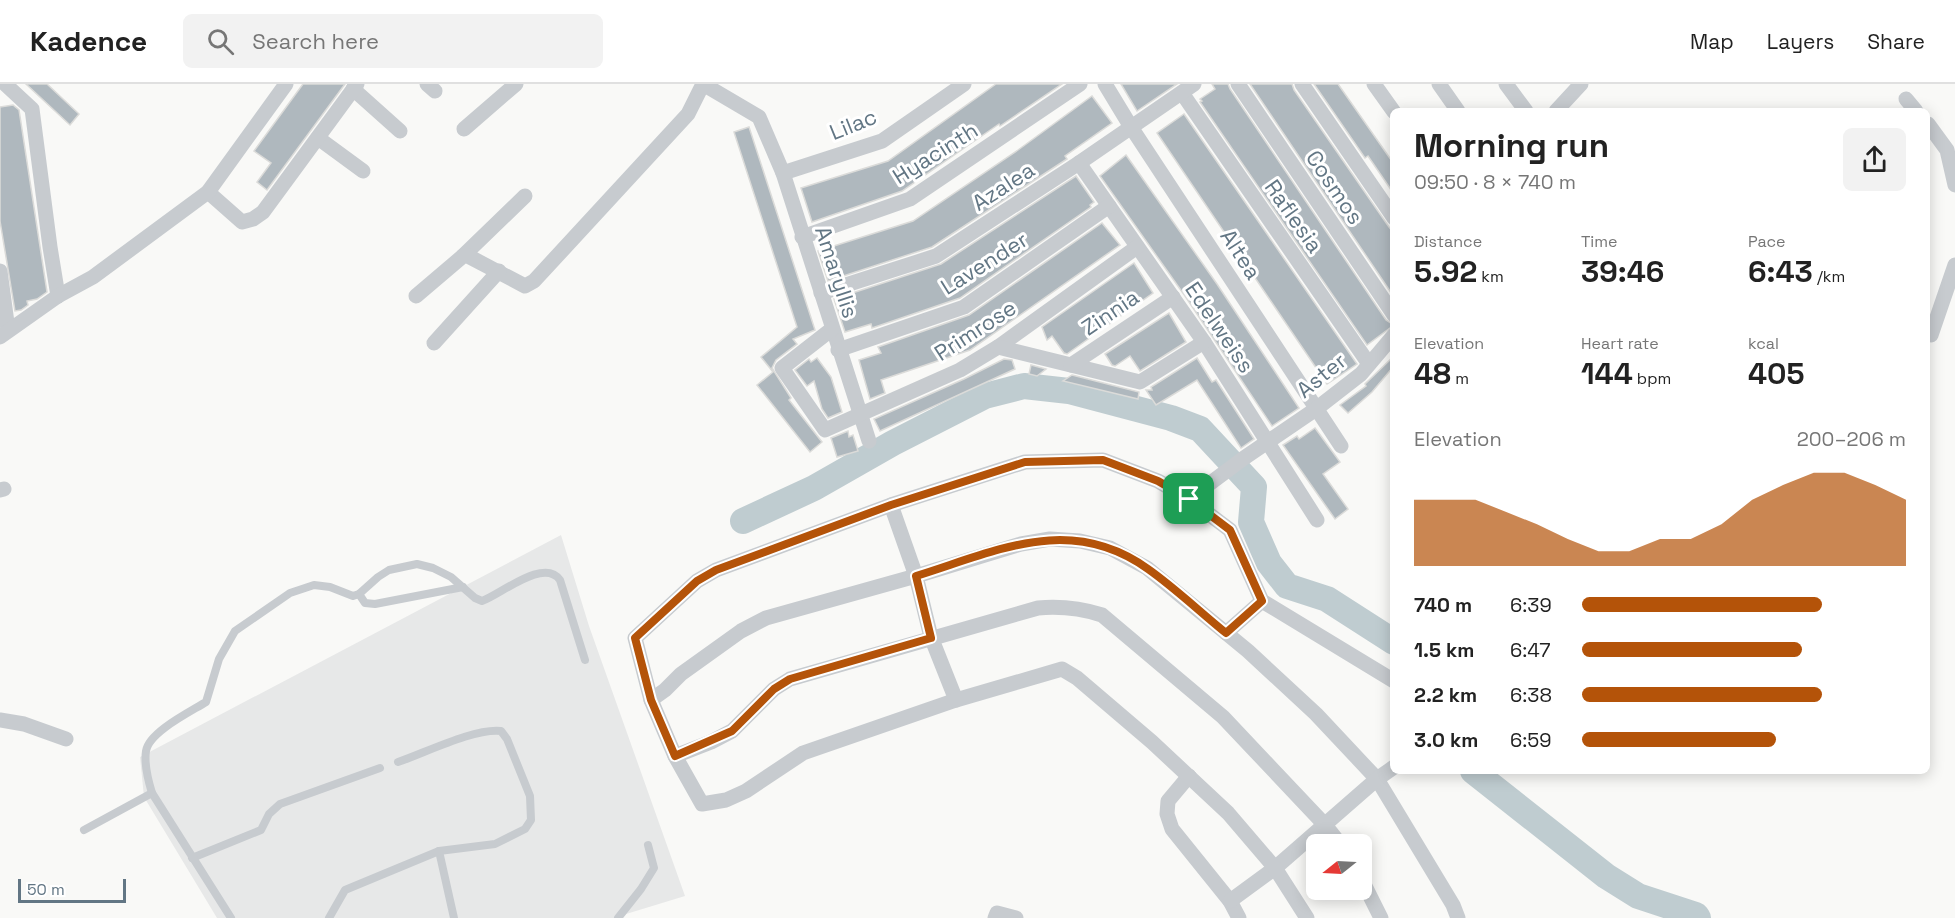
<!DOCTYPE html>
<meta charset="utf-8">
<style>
:root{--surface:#fff;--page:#f2f2f2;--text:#222;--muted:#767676;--line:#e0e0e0;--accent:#b45309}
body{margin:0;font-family:"Space Grotesk",sans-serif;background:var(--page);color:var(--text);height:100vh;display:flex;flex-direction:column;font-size:22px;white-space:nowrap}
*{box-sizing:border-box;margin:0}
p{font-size:20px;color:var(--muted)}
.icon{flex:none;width:33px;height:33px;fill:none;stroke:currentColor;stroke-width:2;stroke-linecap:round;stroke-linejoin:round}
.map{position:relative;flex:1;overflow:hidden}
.sheet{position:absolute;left:1390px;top:24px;width:540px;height:666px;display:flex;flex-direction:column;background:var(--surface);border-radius:9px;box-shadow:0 3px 15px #0003}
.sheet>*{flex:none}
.needle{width:39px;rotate:252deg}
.fabs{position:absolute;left:1306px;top:750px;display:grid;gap:12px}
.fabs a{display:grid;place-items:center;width:66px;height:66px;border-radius:9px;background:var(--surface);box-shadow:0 3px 15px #0003;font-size:30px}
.scale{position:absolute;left:18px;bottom:15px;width:108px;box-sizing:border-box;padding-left:6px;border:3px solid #627684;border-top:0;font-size:16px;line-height:21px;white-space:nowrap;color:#627684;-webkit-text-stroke:4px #fff;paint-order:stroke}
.pin{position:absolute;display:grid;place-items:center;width:51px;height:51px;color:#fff;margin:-26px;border-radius:12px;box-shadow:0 3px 9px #0006}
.round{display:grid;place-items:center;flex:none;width:63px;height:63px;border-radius:9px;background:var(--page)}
.summary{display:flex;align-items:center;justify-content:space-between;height:102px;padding:0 24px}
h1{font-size:33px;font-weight:800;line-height:45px}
.metrics{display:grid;grid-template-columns:repeat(3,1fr);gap:9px;height:102px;padding:6px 24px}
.metrics div{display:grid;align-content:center}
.metrics b{font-size:30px;font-weight:800}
.metrics small{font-size:16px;font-weight:400}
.metrics p{font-size:16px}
.chart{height:168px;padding:12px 24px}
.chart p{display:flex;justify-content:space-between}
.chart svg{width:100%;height:108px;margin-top:6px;fill:var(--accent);opacity:.7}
ul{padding:0 24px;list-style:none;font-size:20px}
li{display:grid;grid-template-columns:96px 72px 1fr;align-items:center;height:45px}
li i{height:15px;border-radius:8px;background:var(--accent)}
header{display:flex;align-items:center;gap:36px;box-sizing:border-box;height:84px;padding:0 30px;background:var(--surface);border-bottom:2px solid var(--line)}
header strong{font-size:28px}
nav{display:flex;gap:33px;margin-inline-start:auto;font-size:21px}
.search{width:420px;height:54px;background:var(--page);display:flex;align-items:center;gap:15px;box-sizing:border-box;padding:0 21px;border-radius:9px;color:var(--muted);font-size:22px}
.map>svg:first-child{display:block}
</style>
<header>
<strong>Kadence</strong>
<div class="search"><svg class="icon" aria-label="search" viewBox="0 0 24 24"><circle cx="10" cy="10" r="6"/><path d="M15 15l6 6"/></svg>Search here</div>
<nav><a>Map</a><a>Layers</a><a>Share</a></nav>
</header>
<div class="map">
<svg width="1955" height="834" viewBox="0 0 1955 834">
<rect width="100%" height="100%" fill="#f9f9f7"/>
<polygon fill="#e7e8e8" points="561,451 589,542 685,812 613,834 217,834 144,713 140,673"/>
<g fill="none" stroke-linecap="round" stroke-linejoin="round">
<g stroke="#bfccd0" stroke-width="26">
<polyline points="743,437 814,404 893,359 985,312 1024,302 1069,307 1171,334 1200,345 1254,403 1251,438 1269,479 1287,502 1327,515 1394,558"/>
<polyline points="1473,687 1606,792 1638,812 1696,831 1698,834"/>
</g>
</g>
<g fill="#afb8be" stroke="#dbdbd9" stroke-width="1.5">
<polygon points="26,0 47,0 79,30 70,41"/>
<polygon points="303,0 345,0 267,106 257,98 271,79 254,67"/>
<polygon points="996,0 1062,0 1000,42 999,40 902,107 812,138 801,104 888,77"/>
<polygon points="1121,0 1177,0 1137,27"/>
<polygon points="1212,0 1228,0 1230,5 1386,236 1394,241 1367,261 1200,18 1202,17 1200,15 1215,5"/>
<polygon points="1250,0 1292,0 1294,6 1389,143 1394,149 1394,213"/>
<polygon points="1314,0 1338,0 1394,80 1394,110 1368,72 1365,74"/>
<polygon points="1092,12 1112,39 1065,72 1067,75 932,163 828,197 818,167 913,137 1018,66"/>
<polygon points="13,21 19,26 47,208 37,215 27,217 28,221 21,226 15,227 0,137 0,23"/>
<polygon points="1184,30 1357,280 1327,300 1157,49"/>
<polygon points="749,43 815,246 793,255 797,260 776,276 772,284 791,314 789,316 822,358 810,368 757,301 773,288 761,273 797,243 734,48"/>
<polygon points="1126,71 1217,200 1299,324 1272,342 1185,212 1100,92"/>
<polygon points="1076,92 1094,118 1090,121 1091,123 960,214 872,244 871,240 845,248 834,215 941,180"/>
<polygon points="1102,139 1120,161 970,266 881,296 885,309 870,315 859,276 881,269 878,263 969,231"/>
<polygon points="1134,179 1153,209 1067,270 1064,269 1052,252 1047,256 1042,243"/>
<polygon points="1169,229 1186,258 1140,287 1130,272 1115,282 1112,281 1105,270"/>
<polygon points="1394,272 1394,282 1372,308 1348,329 1340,321 1366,302 1365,300"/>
<polygon points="817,274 831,293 842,328 828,334 822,325 814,297 807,302 795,286 809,275 811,278"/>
<polygon points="1197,274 1212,298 1216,296 1254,355 1241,364 1197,296 1156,321 1146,306 1152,306 1151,303"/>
<polygon points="1004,275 1012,276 1015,285 880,347 874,335 964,295"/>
<polygon points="1031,281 1046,285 1037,292 1029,290"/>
<polygon points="1072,291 1139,308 1138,315 1063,297"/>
<polygon points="1315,344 1340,378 1323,390 1348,425 1335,435 1283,361 1297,352 1299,355"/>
<polygon points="848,347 849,353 853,351 858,367 837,373 831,354"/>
</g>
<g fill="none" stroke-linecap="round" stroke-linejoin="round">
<g stroke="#c7cbcf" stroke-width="8">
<polyline points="359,510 365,519 375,520 463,503"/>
<polyline points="84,746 152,709"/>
<polyline points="439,767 454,834"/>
<polyline points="192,774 261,746 269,730 280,720 380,684"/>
<path d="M 231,834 L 152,709 C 148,696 144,680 146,667 C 149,648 190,628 206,618 L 219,575 L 235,547 L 290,509 L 314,501 L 330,503 L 353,512 L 359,510 L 378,493 L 389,486 L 417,480 L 433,484 L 451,493 L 475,514 L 482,517 C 500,511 544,473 560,496 L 585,576"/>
<path d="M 329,834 L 345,806 L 439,767 L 495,760 L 525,745 L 531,736 L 530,712 L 507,655 L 501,647 C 474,644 425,669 398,678"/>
<polyline points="618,834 641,805 654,784 648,761"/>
</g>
<g stroke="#c7cbcf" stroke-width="15">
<polyline points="5,0 32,25 50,163 58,212"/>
<polyline points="427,0 435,7"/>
<polyline points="703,0 759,33 783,89 869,357"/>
<polyline points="1105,0 1131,43 1341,362"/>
<polyline points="1238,0 1394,231"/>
<polyline points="1302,0 1394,134"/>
<polyline points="1374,0 1394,28"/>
<polyline points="1439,0 1458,27"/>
<polyline points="1506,0 1526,27"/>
<polyline points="353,5 400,47"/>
<polyline points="1182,9 1369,280"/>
<polyline points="1906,15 1916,27"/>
<polyline points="1556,27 1581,0"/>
<polyline points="1928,40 1947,66 1955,101"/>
<polyline points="464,45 516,0"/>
<polyline points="318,54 363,87"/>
<polyline points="1079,79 1204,258 1317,436"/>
<polyline points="783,89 882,57 964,0"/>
<polyline points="208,108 242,138 253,135 263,128 357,0"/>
<polyline points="802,153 910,115 1080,0"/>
<polyline points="463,172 525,112"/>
<polyline points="0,187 8,246"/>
<polyline points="821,209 936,172 1079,79 1194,0"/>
<polyline points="416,212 463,172 468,172 525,202 534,197 688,30 703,0"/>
<polyline points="832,245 782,284 825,346 960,286 998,263 1137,163"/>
<polyline points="1931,251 1955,181"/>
<polyline points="0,253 58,212 93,193 208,108 286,0"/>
<polyline points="434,259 499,187"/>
<polyline points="998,263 1140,298 1204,258"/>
<polyline points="838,266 964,223 1109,122"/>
<polyline points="1071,281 1173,213"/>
<polyline points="0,406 4,405"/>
<polyline points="1189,415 1244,374 1316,325 1361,290 1394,251"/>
<polyline points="891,421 916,492 931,553 956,616"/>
<polyline points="1226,549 1262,517"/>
<polyline points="651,616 665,606 681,590 741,547 766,534 916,492 1021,460 1050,455 1080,457 1110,464 1147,484 1248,567 1316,630 1377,695 1453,821 1458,834"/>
<polyline points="0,636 24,640 66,655"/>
<path d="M 675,672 L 711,658 L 732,647 L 774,605 L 790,595 L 1038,524 C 1060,522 1080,524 1102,531 L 1223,633 L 1325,741 L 1340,760"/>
<polyline points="1189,692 1168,717 1167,730 1172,745 1230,817 1239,834"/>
<polyline points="1362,796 1381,834"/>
<polyline points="1230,817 1275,784 1377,695 1394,683"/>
<polyline points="995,834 997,829 1016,834"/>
<polyline points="1307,834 1275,784 1228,729 1152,658 1077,594 1062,585 956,616 803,669 746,707 726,716 702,720 675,672 651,616 635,554 697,497 716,486 891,421 1025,378 1103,376 1158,397 1189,415 1230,446 1262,517 1394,597"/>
</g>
</g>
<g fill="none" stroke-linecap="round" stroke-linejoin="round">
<defs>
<path id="route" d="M 1103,376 L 1158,397 L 1189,415 L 1230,446 L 1262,517 L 1226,549 C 1200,528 1175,504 1148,485 C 1070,429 997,467 916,492 L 931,554 L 790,595 L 774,605 L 732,647 L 675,672 L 651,616 L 635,554 L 697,497 L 716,486 L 891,421 L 1025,378 Z"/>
</defs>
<use href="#route" stroke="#fff" stroke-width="12"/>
<use href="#route" stroke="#b45309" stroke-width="8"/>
</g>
<g text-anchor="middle" stroke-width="6" stroke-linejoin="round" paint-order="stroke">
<g font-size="22" fill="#627684" stroke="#fff">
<text transform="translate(853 40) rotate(-22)" y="8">Lilac</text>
<text transform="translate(935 69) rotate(-32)" y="8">Hyacinth</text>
<text transform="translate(1003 102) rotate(-33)" y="8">Azalea</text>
<text transform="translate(1335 103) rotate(56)" y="8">Cosmos</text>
<text transform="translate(1294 132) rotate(55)" y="8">Raflesia</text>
<text transform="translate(1241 170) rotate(57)" y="8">Altea</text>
<text transform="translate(984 179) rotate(-32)" y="8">Lavender</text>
<text transform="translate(837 188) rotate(72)" y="8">Amaryllis</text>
<text transform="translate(1110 228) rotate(-34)" y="8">Zinnia</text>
<text transform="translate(1220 243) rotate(56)" y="8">Edelweiss</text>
<text transform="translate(975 246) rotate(-33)" y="8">Primrose</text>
<text transform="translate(1321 291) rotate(-39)" y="8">Aster</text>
</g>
</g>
</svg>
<div class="fabs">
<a><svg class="needle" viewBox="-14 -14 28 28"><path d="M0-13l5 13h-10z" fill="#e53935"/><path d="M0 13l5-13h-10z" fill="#767676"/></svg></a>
</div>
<div class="scale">50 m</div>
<div class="pin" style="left:1189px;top:415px;background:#1e9e55"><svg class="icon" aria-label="arrive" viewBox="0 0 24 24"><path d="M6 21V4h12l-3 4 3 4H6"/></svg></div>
<section class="sheet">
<div class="summary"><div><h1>Morning run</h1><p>09:50 · 8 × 740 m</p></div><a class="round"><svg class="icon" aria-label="share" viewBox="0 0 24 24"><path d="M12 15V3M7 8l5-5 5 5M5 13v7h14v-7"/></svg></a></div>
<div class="metrics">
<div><p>Distance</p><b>5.92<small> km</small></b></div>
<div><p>Time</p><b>39:46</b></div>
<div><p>Pace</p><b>6:43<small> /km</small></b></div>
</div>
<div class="metrics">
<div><p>Elevation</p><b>48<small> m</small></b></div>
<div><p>Heart rate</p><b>144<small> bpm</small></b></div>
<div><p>kcal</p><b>405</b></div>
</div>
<div class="chart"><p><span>Elevation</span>200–206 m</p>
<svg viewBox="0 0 160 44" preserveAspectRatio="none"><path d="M0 44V17L10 17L20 17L30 22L40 27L50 33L60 38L70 38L80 33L90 33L100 27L110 17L120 11L130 6L140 6L150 11L160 17V44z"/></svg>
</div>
<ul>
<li><b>740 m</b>6:39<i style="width:74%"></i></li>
<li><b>1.5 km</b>6:47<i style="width:68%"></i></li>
<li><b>2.2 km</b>6:38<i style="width:74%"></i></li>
<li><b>3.0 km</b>6:59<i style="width:60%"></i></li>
</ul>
</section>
</div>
